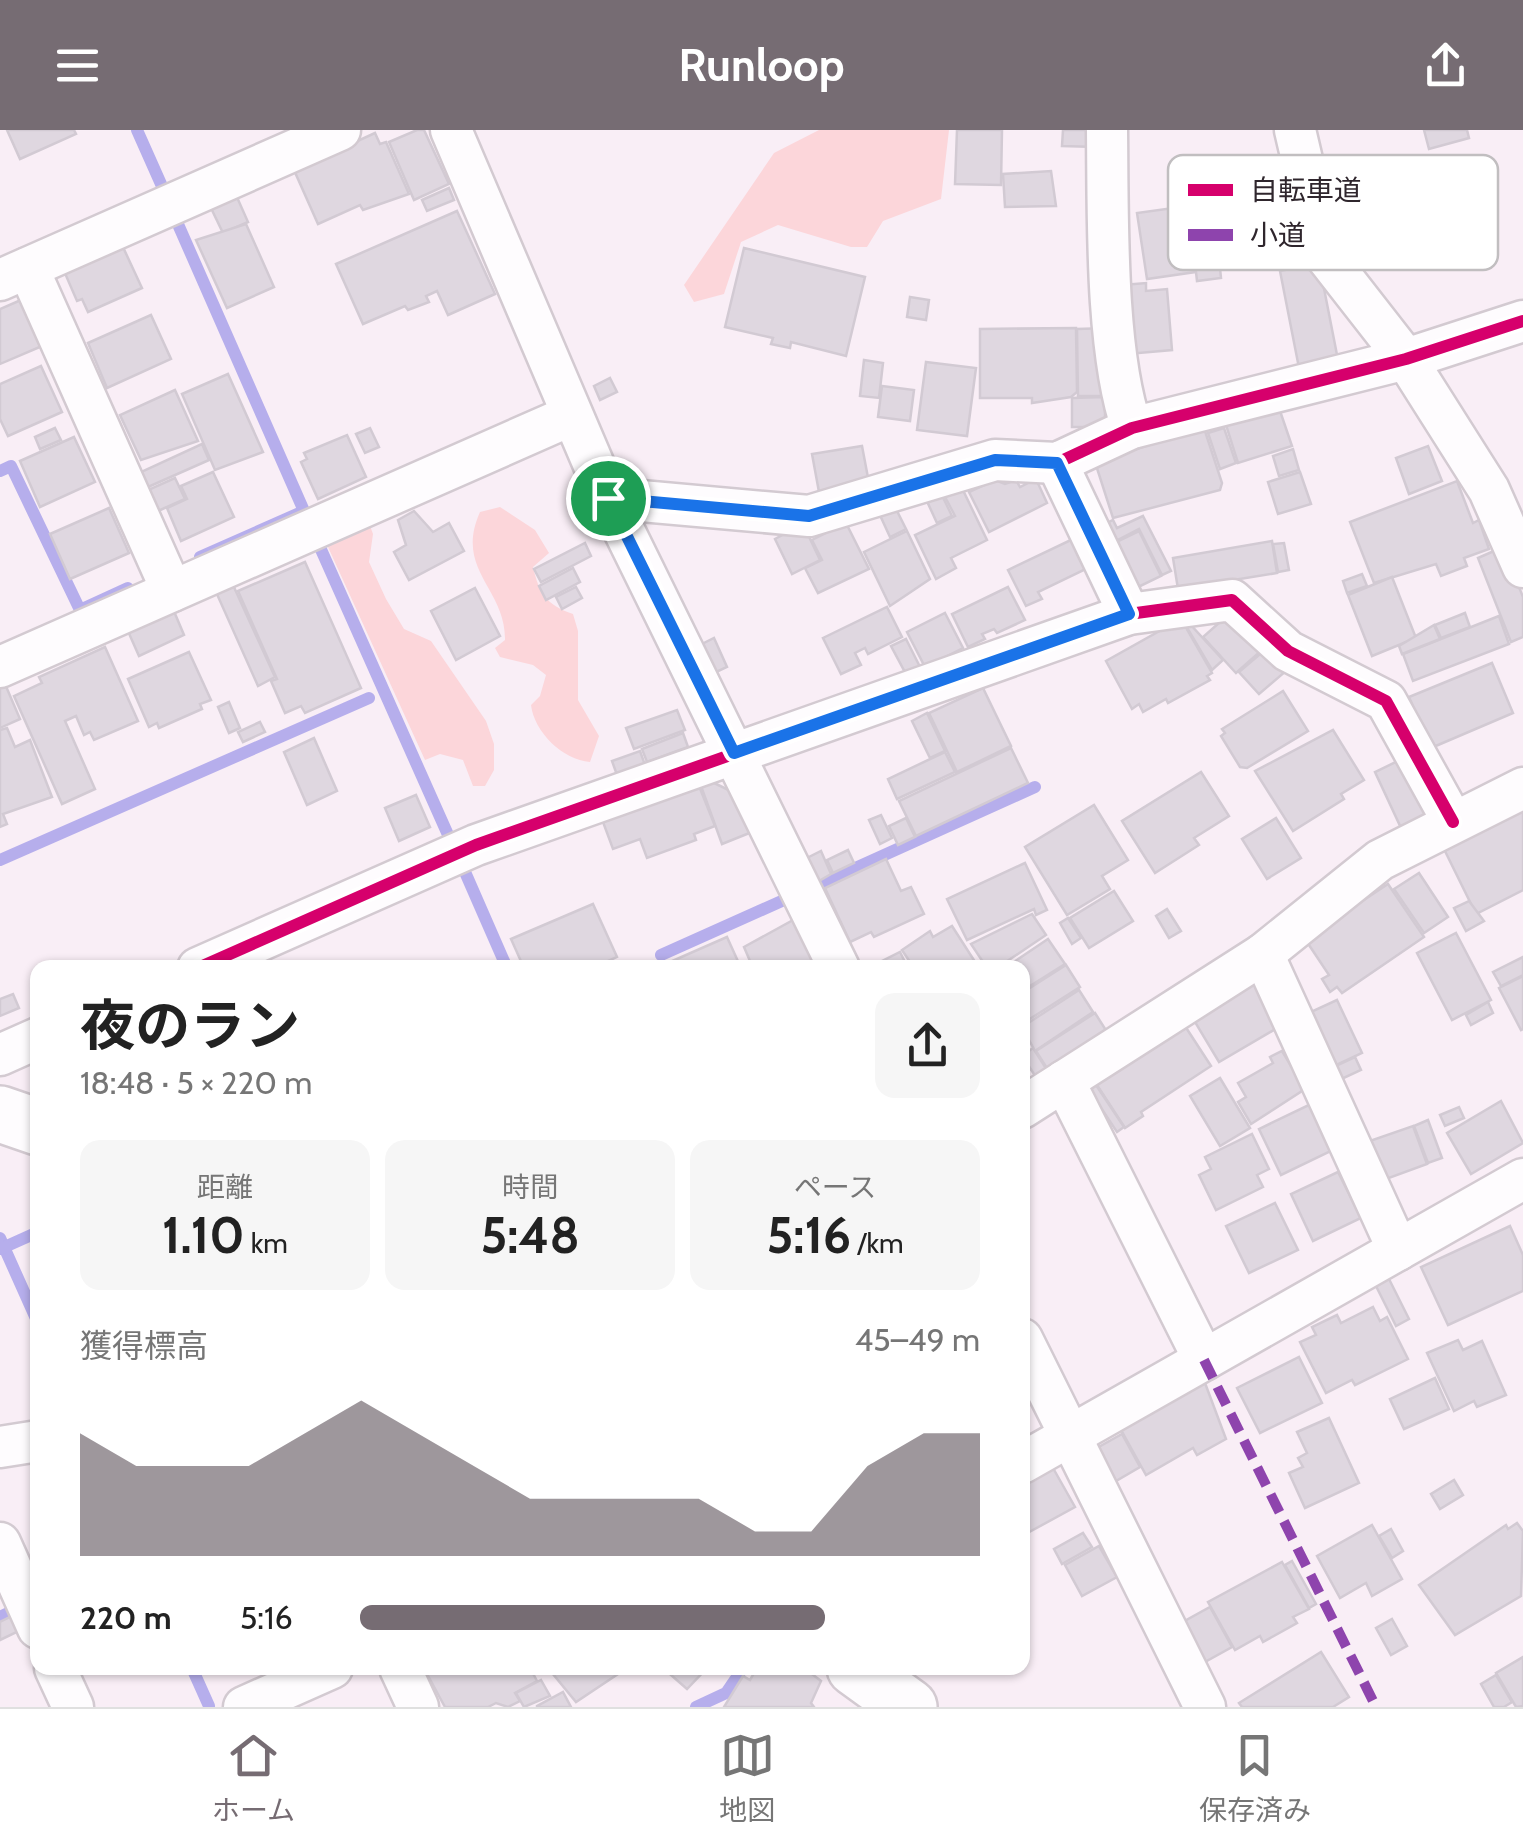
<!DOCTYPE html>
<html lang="ja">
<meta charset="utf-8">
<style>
:root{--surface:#fff;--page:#f6f6f6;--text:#222;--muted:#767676;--line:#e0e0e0;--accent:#766c73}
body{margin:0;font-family:Cabin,"Noto Sans JP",sans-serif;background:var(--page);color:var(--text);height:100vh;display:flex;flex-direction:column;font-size:38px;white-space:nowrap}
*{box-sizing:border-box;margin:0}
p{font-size:32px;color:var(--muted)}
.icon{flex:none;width:55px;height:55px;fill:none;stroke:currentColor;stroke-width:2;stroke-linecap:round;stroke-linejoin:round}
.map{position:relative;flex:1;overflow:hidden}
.side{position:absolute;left:30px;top:830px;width:1000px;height:715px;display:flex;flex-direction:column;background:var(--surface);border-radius:20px;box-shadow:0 2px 8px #0004}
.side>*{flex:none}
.pin{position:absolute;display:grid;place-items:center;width:85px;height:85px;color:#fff;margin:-42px;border:5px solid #fff;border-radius:50%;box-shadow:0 2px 10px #0007}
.round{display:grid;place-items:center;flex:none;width:105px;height:105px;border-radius:20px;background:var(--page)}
.headline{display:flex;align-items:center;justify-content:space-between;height:170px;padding:0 50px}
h1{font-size:55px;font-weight:700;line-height:75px}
.figures{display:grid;grid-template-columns:repeat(3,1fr);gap:15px;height:170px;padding:10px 50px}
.figures div{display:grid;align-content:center;border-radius:20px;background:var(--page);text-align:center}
.figures b{font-size:50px;font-weight:700}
.figures small{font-size:28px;font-weight:400}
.figures p{font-size:28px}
.chart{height:280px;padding:20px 50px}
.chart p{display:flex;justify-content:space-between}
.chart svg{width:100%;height:180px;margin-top:10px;fill:var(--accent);opacity:.7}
ul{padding:0 50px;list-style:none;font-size:32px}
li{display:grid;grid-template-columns:160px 120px 1fr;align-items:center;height:75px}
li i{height:25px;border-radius:12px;background:var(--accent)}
header{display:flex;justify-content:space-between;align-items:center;height:130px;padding:0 50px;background:var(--accent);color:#fff;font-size:45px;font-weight:700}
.dock{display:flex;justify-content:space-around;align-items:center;height:140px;border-top:2px solid var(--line);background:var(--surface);font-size:28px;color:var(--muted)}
.dock a{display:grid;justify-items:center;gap:5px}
.dock .current{color:var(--accent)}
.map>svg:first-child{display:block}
</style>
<header><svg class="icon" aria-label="menu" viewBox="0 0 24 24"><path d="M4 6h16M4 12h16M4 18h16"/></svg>Runloop<svg class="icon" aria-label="share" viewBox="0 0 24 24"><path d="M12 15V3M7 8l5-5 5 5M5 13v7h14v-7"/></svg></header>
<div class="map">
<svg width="1523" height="1577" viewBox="0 0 1523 1577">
<rect width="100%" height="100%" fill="#f9eef6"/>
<g fill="#fcd6da">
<polygon points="819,0 949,0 941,69 883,91 867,117 851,117 778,95 741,112 724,164 694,172 684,155 774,23"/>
<path d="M 500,377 L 535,400 L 549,423 L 533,437 C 539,463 546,475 573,484 L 578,501 L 578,570 L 599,606 L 590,632 C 563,630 534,602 531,575 L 540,566 L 546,545 L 533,535 L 500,527 L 495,518 L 505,510 C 506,458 454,440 480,382 Z"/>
<polygon points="369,393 373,404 369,432 386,469 404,499 431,511 486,591 494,614 494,640 485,656 473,656 463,630 440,624 425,630 328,417 328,409"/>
</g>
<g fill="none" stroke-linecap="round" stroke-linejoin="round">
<g stroke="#b6aeec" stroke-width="12">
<polyline points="137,0 161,54"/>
<polyline points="177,92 304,381 200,427"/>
<polyline points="0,341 11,336 80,480 128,458"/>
<polyline points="319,415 449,707"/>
<polyline points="0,730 369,568"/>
<polyline points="465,742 507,838"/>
<polyline points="820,754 1035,657"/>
<polyline points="661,825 784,770"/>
<polyline points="0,1108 38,1193"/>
<polyline points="0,1119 38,1102"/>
<polyline points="0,1487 12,1481"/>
<polyline points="192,1538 209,1576"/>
<polyline points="696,1577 726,1563 743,1538"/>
</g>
</g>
<g fill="#dfd7e0" stroke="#d2cad3" stroke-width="2.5">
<polygon points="7,0 74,0 76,4 20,29"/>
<polygon points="417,0 424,0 449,54 414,70 389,12"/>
<polygon points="957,0 1002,0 1001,55 955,54"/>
<polygon points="1063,0 1097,0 1096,17 1062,16"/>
<polygon points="1424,0 1467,0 1469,8 1429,19"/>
<polygon points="375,3 380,14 386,12 409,64 363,80 360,75 318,94 294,40"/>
<polygon points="1051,41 1056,76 1005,77 1003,44"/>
<polygon points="449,58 454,70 427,81 422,70"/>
<polygon points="236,65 248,92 223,103 210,76"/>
<polygon points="1246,68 1255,134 1220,138 1221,148 1197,151 1196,142 1147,149 1137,83"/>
<polygon points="457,81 495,164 448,185 437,161 426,166 429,172 408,180 405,176 363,194 336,134"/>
<polygon points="246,94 274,157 227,178 196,110"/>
<polygon points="122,115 142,158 88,182 82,169 77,171 64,141"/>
<polygon points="744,118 865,147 846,226 791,212 790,218 771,214 773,208 725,197"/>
<polygon points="1319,133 1339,235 1300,243 1280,141"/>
<polygon points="1146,153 1146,161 1167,159 1172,220 1128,224 1123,155"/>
<polygon points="910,167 929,170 926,190 907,187"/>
<polygon points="21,170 42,216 0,234 0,179"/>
<polygon points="151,185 171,229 107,258 88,213"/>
<polygon points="1076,198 1077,262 1071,267 1032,273 1032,268 980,268 980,199"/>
<polygon points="1109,198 1110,266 1078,266 1077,199"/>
<polygon points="864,230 883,233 879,268 860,266"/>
<polygon points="926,232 976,238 967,306 917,300"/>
<polygon points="41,236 62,282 8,306 0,289 0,254"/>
<polygon points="228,244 263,322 215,340 182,264"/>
<polygon points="610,248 617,262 600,270 594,256"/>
<polygon points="882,256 914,260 910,291 878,287"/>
<polygon points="175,260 198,311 141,330 120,285"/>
<polygon points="1105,267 1105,297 1072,297 1072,268"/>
<polygon points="1279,278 1292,316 1238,333 1226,295"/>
<polygon points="55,298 61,310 40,319 35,307"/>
<polygon points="370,298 379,317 365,323 356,304"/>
<polygon points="1204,298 1222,353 1220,360 1113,388 1095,332"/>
<polygon points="1224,298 1236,333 1220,339 1208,303"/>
<polygon points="347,305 366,347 318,369 301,332 307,329 304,323"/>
<polygon points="74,307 95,352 40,377 20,331"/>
<polygon points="202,314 209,330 148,357 141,342"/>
<polygon points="862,316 869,353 819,362 812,324"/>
<polygon points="1428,316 1442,351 1409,364 1396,328"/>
<polygon points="1293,319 1299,340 1279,346 1273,326"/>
<polygon points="213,342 234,387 181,411 167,378 187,369 181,356"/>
<polygon points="1300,342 1311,374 1278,384 1268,352"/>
<polygon points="175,348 185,369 158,381 148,360"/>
<polygon points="1036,349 1047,373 989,402 969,362 995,350 1005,354 1016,350 1020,357"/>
<polygon points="1457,351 1473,393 1479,390 1489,419 1464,428 1467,436 1441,446 1436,434 1374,453 1350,392"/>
<polygon points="961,356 987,410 951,428 956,438 936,449 915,405 955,386 944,365"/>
<polygon points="939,359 952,386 937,393 925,367"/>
<polygon points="894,375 906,399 890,407 879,383"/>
<polygon points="109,378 129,423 70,449 50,404"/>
<polygon points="414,381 433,402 449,393 464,421 409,450 394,422 406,415 398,390"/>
<polygon points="1143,386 1171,441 1162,445 1139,399 1110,414 1101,396 1113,390 1117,398"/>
<polygon points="846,393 869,439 818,463 805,438 822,430 812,410"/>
<polygon points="803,394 820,430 792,444 775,409"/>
<polygon points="907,401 930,449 890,476 864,422"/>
<polygon points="1139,401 1161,446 1132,460 1110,415"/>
<polygon points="1073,409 1088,438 1038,462 1042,469 1026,476 1008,440"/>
<polygon points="1272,411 1277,443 1178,459 1173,428"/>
<polygon points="585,413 591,426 541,452 534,439"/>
<polygon points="1284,413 1289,440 1278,442 1273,414"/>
<polygon points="1503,417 1523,467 1523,507 1511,512 1478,428"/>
<polygon points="305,432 361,558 305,583 301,576 285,583 271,551 277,549 238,461"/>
<polygon points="573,438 580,452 546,470 539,456"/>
<polygon points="1362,444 1367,456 1347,463 1343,451"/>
<polygon points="1392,447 1416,508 1372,526 1348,465"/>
<polygon points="233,455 275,547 258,556 216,462"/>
<polygon points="576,457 582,468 562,479 556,467"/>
<polygon points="1008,457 1025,490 997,503 994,499 982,504 985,509 968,517 952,484"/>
<polygon points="475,458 500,506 456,530 431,481"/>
<polygon points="887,477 902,507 868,524 865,518 855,523 861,535 841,544 823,508"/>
<polygon points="173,479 184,505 139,526 127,499"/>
<polygon points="945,483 963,518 925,537 907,502"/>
<polygon points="1465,483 1470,497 1441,508 1435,495"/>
<polygon points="1229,484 1262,520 1236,543 1203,507"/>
<polygon points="1499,486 1509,514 1413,551 1403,524"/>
<polygon points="1181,489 1212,543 1207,546 1210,550 1168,573 1166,569 1143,582 1139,574 1132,579 1106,531"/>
<polygon points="1189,493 1223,530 1212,540 1186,496"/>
<polygon points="1434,495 1440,509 1402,524 1399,516"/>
<polygon points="714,508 727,537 714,543 700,515"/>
<polygon points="906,509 920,537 906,544 891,516"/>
<polygon points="105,517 138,591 94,610 90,602 84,605 76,586 65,591 95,659 62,674 14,566 42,553 39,547"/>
<polygon points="1266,519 1286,541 1259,564 1239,542"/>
<polygon points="189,522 211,570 200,574 202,579 159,598 157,593 149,597 128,549"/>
<polygon points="1492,533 1513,583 1431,618 1409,567"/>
<polygon points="5,554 20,589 0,598 0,556"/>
<polygon points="983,558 1011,616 957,642 929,583"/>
<polygon points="1283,561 1308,601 1247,638 1240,637 1221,606 1225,603 1222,599"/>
<polygon points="229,572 240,598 229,603 218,577"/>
<polygon points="677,580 685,600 634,619 626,598"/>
<polygon points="927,583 945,621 930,628 912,591"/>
<polygon points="260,592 265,602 243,612 238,602"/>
<polygon points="7,598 15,617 30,610 52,667 3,684 7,694 0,697 0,600"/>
<polygon points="1333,600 1364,650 1341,664 1344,669 1293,701 1255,641"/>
<polygon points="683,603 688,617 647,632 642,619"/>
<polygon points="314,608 337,661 307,675 284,622"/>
<polygon points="1011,618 1028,653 916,706 899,671"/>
<polygon points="640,621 645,635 617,645 612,631"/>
<polygon points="945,622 955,642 897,669 888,649"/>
<polygon points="1402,629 1429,688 1402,700 1375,642"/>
<polygon points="1201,642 1229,686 1194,708 1199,715 1155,743 1122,691"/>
<polygon points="712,652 737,664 752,702 722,714 701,656"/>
<polygon points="699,656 715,696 694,704 696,710 647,728 640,709 613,719 603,692"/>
<polygon points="416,665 430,697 399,711 385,678"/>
<polygon points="1094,675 1128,730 1102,746 1110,759 1067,785 1025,717"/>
<polygon points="1523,680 1523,760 1476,784 1444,719"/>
<polygon points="881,685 892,708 880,714 869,690"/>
<polygon points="906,688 915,707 898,715 889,696"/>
<polygon points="1276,688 1301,728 1267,749 1242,709"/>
<polygon points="848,720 854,733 833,743 827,730"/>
<polygon points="821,721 831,744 819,751 807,728"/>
<polygon points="886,729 901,761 911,757 924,784 874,807 871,802 850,812 825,758"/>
<polygon points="1025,733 1047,780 1036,785 1034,779 967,810 947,769"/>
<polygon points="1419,743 1448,787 1424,803 1394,759"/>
<polygon points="1388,754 1424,807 1342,863 1337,857 1330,862 1322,849 1329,845 1305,809"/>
<polygon points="1114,761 1133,791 1089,818 1070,788"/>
<polygon points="1469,771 1484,791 1466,801 1454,778"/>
<polygon points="593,774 617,827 593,838 524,838 511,809"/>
<polygon points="1167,779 1181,801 1169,808 1156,786"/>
<polygon points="1032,784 1046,805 997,838 987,838 971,814"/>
<polygon points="1068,788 1081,808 1072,814 1060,793"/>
<polygon points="795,789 815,832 802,838 753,838 744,817"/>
<polygon points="952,796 979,838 914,838 902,820 930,801 933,807"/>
<polygon points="1456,803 1491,870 1452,890 1417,823"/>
<polygon points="727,807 741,838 672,838 670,832"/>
<polygon points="1048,809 1065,834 1022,861 1022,838 1005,838"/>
<polygon points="900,822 908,838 868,838"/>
<polygon points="1523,827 1523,845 1501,856 1493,842"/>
<polygon points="1066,835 1080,857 1022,894 1022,863"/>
<polygon points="1523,846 1523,899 1521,900 1499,858"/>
<polygon points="1257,848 1284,894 1219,932 1192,887"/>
<polygon points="1079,860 1093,882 1035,921 1022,897"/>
<polygon points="13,864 19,878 0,886 0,869"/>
<polygon points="1337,870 1362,923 1328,939 1302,886"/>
<polygon points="1488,872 1493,883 1471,895 1466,885"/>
<polygon points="1095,883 1109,905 1050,943 1036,921"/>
<polygon points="1183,893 1211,936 1141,982 1143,986 1125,998 1095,952"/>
<polygon points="1033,918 1049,943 1038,950 1022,926"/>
<polygon points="1282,921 1305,959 1251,994 1238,972 1246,967 1238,953 1273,933 1270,927"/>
<polygon points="1355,927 1361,940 1335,952 1329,939"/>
<polygon points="1220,948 1250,998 1220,1016 1190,966"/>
<polygon points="1094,952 1124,997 1117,1002 1087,957"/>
<polygon points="1501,971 1523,1013 1471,1044 1447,1003"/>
<polygon points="1311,974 1333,1020 1281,1045 1259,999"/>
<polygon points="1459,977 1464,988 1445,996 1440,985"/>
<polygon points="1428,990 1442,1028 1428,1033 1414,996"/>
<polygon points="1413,996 1427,1034 1378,1052 1364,1013"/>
<polygon points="1252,1004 1269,1039 1257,1045 1263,1057 1216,1080 1199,1045 1211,1039 1205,1027"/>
<polygon points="1338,1042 1361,1088 1313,1111 1291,1064"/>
<polygon points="1275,1073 1298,1120 1249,1143 1226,1096"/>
<polygon points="1510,1096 1523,1125 1523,1161 1448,1195 1421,1137"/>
<polygon points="1388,1147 1409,1189 1396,1196 1375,1154"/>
<polygon points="1373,1177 1380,1191 1387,1187 1408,1229 1355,1255 1352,1250 1326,1263 1300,1212 1316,1205 1312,1197 1337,1185 1341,1193"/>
<polygon points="1458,1210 1463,1220 1482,1211 1506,1265 1477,1277 1474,1271 1454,1281 1427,1223"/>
<polygon points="1299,1227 1322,1273 1260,1303 1237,1258"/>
<polygon points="1435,1248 1449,1279 1404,1299 1390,1269"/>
<polygon points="1205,1253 1226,1309 1197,1325 1193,1318 1146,1345 1120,1298"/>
<polygon points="1329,1288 1359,1353 1305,1378 1289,1343 1303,1337 1298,1328 1307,1323 1297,1302"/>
<polygon points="1122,1304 1140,1337 1116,1351 1097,1318"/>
<polygon points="1053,1338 1075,1377 1022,1406 1022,1355"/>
<polygon points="1454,1350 1463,1365 1440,1379 1431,1364"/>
<polygon points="1517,1393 1523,1401 1521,1466 1455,1505 1419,1455 1506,1395 1508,1399"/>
<polygon points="1372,1395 1402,1449 1372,1466 1366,1453 1340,1468 1317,1426"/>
<polygon points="1391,1399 1403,1421 1392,1428 1379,1406"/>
<polygon points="1083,1403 1092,1417 1062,1434 1054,1419"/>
<polygon points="1099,1416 1117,1447 1082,1466 1065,1435"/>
<polygon points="1292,1431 1316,1474 1309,1478 1285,1435"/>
<polygon points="1282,1432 1309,1479 1293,1487 1297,1493 1263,1512 1260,1506 1235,1520 1208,1472"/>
<polygon points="1210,1477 1232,1517 1203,1533 1181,1493"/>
<polygon points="14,1485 21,1500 0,1510 0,1492"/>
<polygon points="1392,1489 1407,1516 1391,1525 1376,1498"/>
<polygon points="1321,1522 1349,1567 1333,1577 1242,1577 1239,1573"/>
<polygon points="1523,1527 1523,1576 1516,1577 1496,1543"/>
<polygon points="435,1538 530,1538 537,1551 515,1563 520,1571 508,1577 496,1573 488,1577 445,1577 426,1542"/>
<polygon points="548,1538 627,1538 576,1572"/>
<polygon points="663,1538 707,1538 687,1559"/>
<polygon points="757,1538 804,1538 821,1551 811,1573 814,1577 724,1577 743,1546 750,1550"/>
<polygon points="1496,1545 1512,1572 1504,1577 1494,1577 1481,1554"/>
<polygon points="541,1550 550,1566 524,1577 516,1563"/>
<polygon points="563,1562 571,1577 537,1577 537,1576"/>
</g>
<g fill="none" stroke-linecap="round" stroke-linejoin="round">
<defs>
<g id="street">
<polyline points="451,0 608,368 839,838"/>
<path d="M 1107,0 C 1108,84 1105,222 1132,298"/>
<polyline points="1295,0 1324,124 1406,229 1489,360 1523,437"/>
<polyline points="28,138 172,461"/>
<polyline points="0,150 340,0"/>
<polyline points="1057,333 1129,484"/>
<polyline points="608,368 809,386 995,330 1057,333 1132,298 1406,229 1523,191"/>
<polyline points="0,537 572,285"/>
<polyline points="1263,824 1398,1120"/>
<polyline points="198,838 476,715 1129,484 1232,470 1288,521 1386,571 1453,692"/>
<polyline points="0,925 38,908"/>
<polyline points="1064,951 1204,1230"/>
<polyline points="1022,978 1263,824 1380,730 1523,658"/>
<polyline points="1022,1209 1205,1577"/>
<polyline points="0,1317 38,1311"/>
<polyline points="1022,1333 1523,1049"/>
<polyline points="0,1413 38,1498"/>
<polyline points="55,1538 73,1577"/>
<polyline points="400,1538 418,1577"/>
<polyline points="244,1577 332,1538"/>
</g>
<g id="secondary">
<polyline points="0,984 38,997"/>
<polyline points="855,1538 909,1577"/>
</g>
</defs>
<use href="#street" stroke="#d3cad1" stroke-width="45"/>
<use href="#secondary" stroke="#d3cad1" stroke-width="60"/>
<use href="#street" stroke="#fefcfe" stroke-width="40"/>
<use href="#secondary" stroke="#fefcfe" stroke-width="55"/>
<polyline stroke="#8e44ad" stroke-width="10" stroke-dasharray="20 10" stroke-linecap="butt" points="1204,1230 1376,1577"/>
<defs>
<g id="cycleway">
<polyline points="608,368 809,386 995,330 1057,333 1132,298 1406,229 1523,191"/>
<polyline points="198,838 476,715 1129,484 1232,470 1288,521 1386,571 1453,692"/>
</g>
</defs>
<use href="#cycleway" stroke="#fff" stroke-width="19"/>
<use href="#cycleway" stroke="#d6006c" stroke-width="12"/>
</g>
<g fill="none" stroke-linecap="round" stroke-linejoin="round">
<defs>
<polygon id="route" points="995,330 1057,333 1129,484 734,623 608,368 809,386"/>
</defs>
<use href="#route" stroke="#fff" stroke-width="20"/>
<use href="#route" stroke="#1a73e8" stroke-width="12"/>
</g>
<rect x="1168" y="25" width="330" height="115" rx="15" fill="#fff" stroke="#c1bec0" stroke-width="2.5"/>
<rect x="1188" y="54" width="45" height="12" fill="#d6006c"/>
<rect x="1188" y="99" width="45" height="12" fill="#8e44ad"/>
<g font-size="28" fill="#2f262d">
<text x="1250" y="70">自転車道</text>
<text x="1250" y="115">小道</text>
</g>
</svg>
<div class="pin" style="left:608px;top:368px;background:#1e9e55"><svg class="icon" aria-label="arrive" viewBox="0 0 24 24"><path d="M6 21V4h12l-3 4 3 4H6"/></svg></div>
<section class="side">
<div class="headline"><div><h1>夜のラン</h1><p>18:48 · 5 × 220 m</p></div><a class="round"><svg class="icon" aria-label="share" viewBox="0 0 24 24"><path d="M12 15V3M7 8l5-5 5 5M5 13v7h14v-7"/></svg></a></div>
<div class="figures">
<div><p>距離</p><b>1.10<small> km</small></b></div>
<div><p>時間</p><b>5:48</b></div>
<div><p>ペース</p><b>5:16<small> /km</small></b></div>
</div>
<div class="chart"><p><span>獲得標高</span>45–49 m</p>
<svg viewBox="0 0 160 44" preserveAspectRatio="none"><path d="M0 44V14L10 22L20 22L30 22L40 14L50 6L60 14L70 22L80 30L90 30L100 30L110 30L120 38L130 38L140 22L150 14L160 14V44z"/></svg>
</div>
<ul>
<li><b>220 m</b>5:16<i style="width:75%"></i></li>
</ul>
</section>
</div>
<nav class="dock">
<a class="current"><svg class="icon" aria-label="home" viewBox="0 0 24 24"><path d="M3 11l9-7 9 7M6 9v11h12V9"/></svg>ホーム</a>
<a><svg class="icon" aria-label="map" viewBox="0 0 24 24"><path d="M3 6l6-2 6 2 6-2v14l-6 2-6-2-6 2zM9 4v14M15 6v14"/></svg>地図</a>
<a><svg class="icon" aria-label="saved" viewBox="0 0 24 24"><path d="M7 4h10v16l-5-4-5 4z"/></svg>保存済み</a>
</nav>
